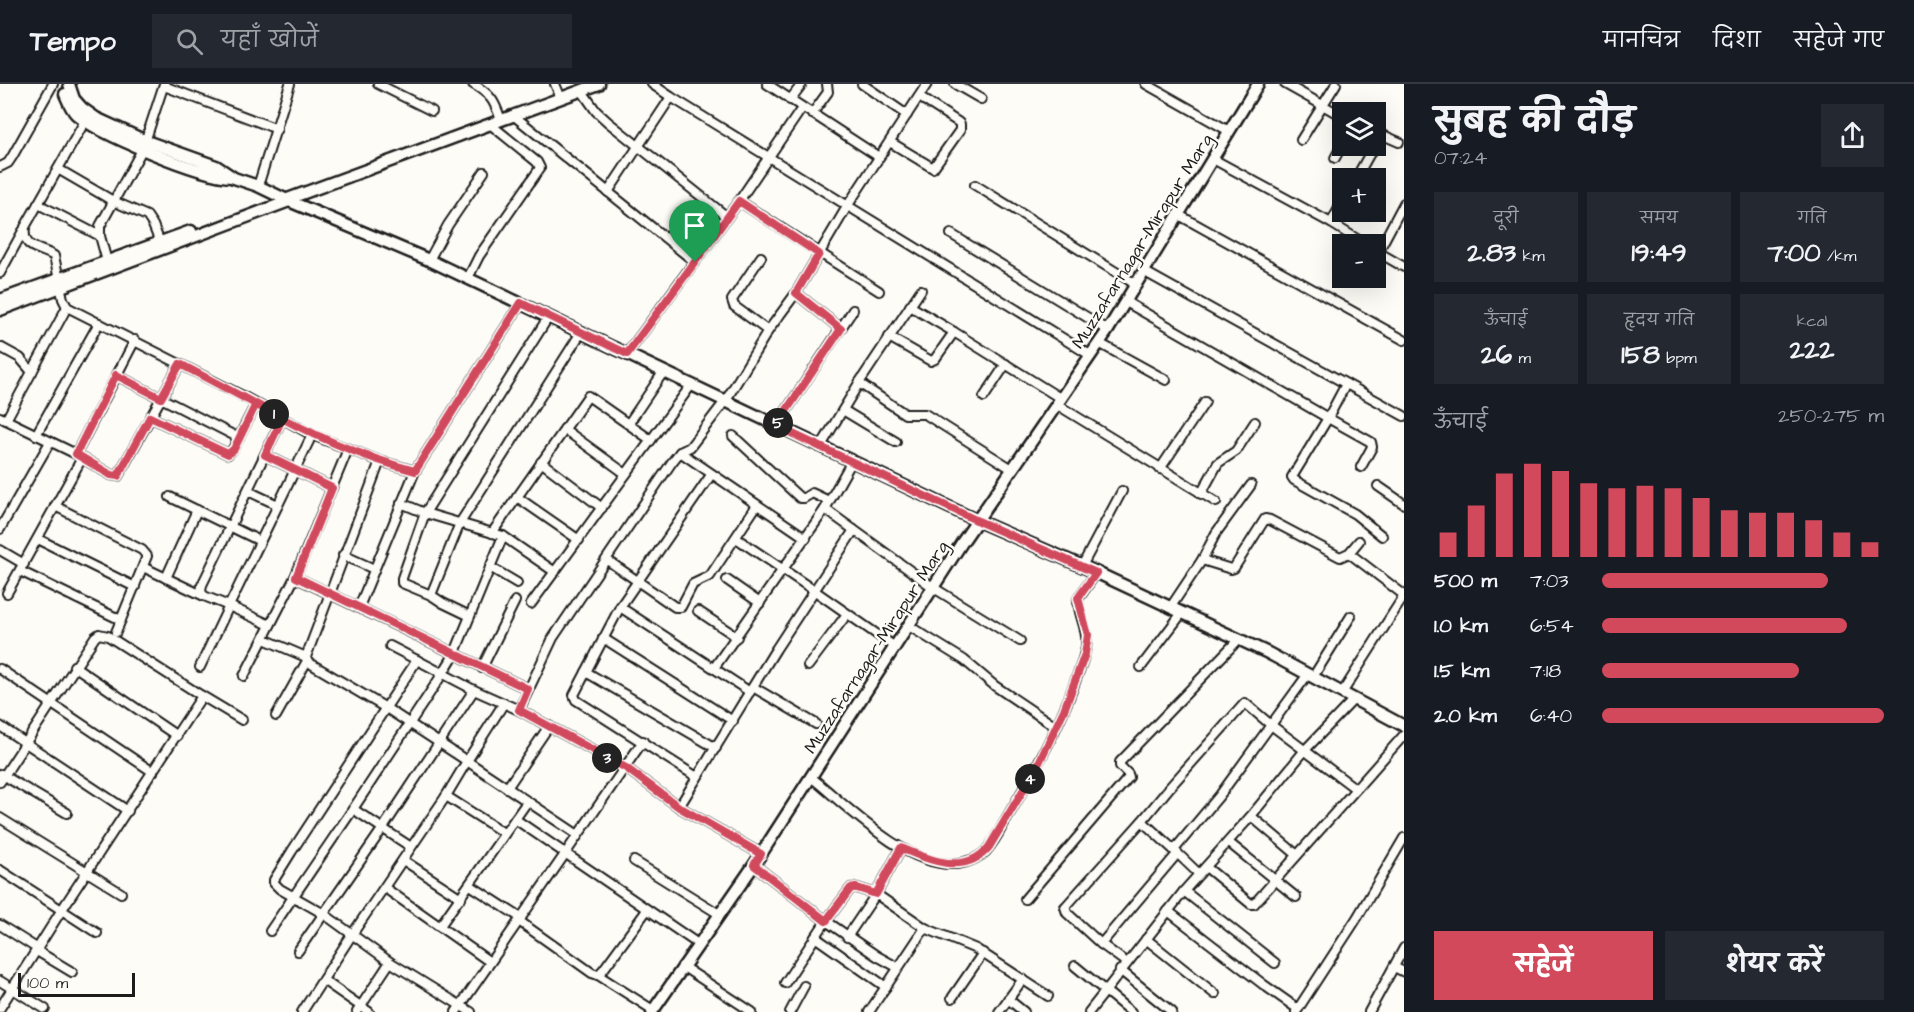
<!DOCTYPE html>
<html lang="hi">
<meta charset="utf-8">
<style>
:root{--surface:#171b24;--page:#242831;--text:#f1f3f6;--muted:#9ea1a6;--line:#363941;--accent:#d1495b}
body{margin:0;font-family:"Architects Daughter","Playpen Sans Deva",sans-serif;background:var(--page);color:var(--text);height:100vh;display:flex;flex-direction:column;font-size:22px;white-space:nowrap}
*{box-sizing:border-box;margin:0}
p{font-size:20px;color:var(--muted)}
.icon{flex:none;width:33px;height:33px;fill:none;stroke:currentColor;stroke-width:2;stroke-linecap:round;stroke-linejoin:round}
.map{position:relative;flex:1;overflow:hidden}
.panel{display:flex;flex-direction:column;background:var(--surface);width:510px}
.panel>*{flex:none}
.fabs{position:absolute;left:1332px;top:18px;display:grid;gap:12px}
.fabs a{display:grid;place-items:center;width:54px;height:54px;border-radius:0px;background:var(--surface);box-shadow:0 6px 24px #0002;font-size:30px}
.scale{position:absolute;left:18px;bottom:15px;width:117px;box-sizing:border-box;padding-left:6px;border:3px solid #1c1c1c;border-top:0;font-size:16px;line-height:21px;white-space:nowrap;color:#1c1c1c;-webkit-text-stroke:4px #fdfcf7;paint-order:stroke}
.pin{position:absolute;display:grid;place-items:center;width:51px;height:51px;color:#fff;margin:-62px -26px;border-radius:50% 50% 50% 0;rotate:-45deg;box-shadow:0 0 6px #0007}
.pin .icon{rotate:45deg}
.km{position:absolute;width:30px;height:30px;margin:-15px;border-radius:50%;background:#222;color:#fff;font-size:16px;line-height:30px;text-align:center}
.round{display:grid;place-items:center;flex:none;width:63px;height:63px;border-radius:0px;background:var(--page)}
.headline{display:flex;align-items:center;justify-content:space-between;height:102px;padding:0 30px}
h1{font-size:33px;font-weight:700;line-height:45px}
.metrics{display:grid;grid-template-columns:repeat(3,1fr);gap:9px;height:102px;padding:6px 30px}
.metrics div{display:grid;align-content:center;border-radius:0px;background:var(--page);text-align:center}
.metrics b{font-size:26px;font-weight:700}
.metrics small{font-size:16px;font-weight:400}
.metrics p{font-size:16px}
.chart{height:168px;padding:12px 30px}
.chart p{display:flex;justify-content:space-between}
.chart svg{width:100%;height:108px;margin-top:6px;stroke:var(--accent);stroke-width:6}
.button{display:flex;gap:12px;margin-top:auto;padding:12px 30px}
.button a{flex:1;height:69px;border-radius:0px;background:var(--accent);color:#fff;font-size:24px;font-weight:700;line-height:69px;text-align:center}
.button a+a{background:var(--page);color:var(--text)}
ul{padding:0 30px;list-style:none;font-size:20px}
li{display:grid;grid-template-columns:96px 72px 1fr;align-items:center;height:45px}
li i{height:15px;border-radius:8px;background:var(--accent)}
header{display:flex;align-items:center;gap:36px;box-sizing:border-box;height:84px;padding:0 30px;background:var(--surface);border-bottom:2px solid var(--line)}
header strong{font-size:28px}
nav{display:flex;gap:33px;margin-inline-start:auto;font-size:21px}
.search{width:420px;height:54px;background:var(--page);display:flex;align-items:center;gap:15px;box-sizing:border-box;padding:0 21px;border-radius:0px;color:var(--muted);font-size:22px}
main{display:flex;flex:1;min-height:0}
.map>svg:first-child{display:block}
</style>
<header>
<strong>Tempo</strong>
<div class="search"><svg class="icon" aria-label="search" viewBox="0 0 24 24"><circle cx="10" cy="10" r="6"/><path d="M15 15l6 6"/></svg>यहाँ खोजें</div>
<nav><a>मानचित्र</a><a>दिशा</a><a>सहेजे गए</a></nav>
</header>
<main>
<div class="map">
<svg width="1404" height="928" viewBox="0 0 1404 928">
<rect width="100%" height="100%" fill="#fdfcf7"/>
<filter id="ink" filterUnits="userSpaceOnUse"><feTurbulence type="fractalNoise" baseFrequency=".0167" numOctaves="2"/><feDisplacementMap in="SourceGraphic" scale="12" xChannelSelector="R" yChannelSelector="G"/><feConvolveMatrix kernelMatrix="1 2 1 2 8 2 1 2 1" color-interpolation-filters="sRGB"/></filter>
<g filter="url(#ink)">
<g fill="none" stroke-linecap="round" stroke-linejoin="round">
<defs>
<g id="street">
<polyline points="378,0 432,27"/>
<path d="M 473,0 C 491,11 494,16 501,36"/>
<polyline points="555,0 561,14"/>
<polyline points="652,0 671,13"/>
<polyline points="767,0 879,73"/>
<polyline points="862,0 907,31"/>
<polyline points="955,0 981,15"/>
<polyline points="1146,0 1229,47"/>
<polyline points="1285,0 1342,32"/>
<polyline points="164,2 277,45"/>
<polyline points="582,7 596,27 608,38 727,133"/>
<polyline points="790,16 802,0"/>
<polyline points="812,30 828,8 827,0"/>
<polyline points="513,31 695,178"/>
<path d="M 85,37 L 25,143 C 22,166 39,163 54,172 L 63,215 L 67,223 L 239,310 L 312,351 L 380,377 L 415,387"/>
<polyline points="1376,48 1399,58"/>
<polyline points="1301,56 1336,0"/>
<polyline points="890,58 933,84 960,46 960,40 958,38 919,13"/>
<polyline points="1335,74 1342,61"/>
<polyline points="1213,75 1331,139 1365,160"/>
<polyline points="0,83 8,79 12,73 53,0"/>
<polyline points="58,85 113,117 147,132 153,141 161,161"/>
<polyline points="1356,94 1374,62"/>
<polyline points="975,101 1137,201"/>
<polyline points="258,102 290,0"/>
<polyline points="608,108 671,13 1090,271"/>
<polyline points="739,117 879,207"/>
<polyline points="38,120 100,152"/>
<polyline points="1179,131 1404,256"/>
<polyline points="1331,139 1342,119"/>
<polyline points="951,150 1108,246"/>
<polyline points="1376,167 1404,183"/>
<polyline points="1378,168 1404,119"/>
<polyline points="761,173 732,216 734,222 768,247"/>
<polyline points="429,176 448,141 484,88"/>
<polyline points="108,181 100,152 100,142 143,64 164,0"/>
<polyline points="1145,188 1404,332"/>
<polyline points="0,189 23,147"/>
<polyline points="468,194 479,172 540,84 537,78 490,40"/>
<polyline points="796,209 841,245"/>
<polyline points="1126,218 1328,334 1346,300"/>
<polyline points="954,248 1060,314"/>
<polyline points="889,253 931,277 935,275 954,248 910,222"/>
<polyline points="1099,259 1166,296"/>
<polyline points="0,263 20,274 32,288"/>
<polyline points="627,270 739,117 802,24"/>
<polyline points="116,291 239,354"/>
<polyline points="859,299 921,206"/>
<polyline points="984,313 1006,280"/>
<polyline points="1056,320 1216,418"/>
<polyline points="843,326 896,358"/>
<polyline points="0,333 76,370 111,391 118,392 180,280"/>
<polyline points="150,333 228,370 233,365 256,320"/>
<polyline points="282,335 202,501 201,508 204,512 229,522 312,351"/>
<polyline points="6,336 67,223"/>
<polyline points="629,339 664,287"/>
<polyline points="776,342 853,226"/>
<polyline points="564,345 626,390"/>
<polyline points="36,351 99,239"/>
<polyline points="733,352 800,414 804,414 812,409 829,417"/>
<polyline points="821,362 859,299 905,330 925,330 1012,385"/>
<polyline points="680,368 806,454"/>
<polyline points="76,370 135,256"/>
<polyline points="265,371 332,404"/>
<polyline points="541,378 602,424"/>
<polyline points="1361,383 1372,363 1371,358 1328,334 1292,393 1294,396 1355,430 1382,452"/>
<polyline points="1160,385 1205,318"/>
<polyline points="1378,402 1404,420"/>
<polyline points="248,407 278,421"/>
<polyline points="1201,410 1218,379 1236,367 1255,338"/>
<polyline points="170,413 260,457"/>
<polyline points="517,413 579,456"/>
<polyline points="401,419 425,429 503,452 555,488"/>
<polyline points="55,422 142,466 147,472 116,548"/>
<polyline points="825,425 934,504 1020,557"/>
<polyline points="0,445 50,358"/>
<polyline points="492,449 588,312 651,356"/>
<polyline points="736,454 815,507 895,563"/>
<polyline points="38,455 135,503"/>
<polyline points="0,466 24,480"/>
<polyline points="1349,469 1404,511"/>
<polyline points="343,471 374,485"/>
<polyline points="607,476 675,523 681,523 693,500 710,492 757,421"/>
<polyline points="1202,476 1216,449 1251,401"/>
<polyline points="1082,482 1122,407"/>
<polyline points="143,483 204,512"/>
<polyline points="490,483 517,499"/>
<polyline points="20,487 121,536"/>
<polyline points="295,493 528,605"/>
<polyline points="166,494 197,426"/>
<polyline points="727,496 760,519"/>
<polyline points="7,509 82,374"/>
<polyline points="431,511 460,439 582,247"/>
<polyline points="531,520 692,300"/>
<polyline points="359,523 415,387 521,219"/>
<polyline points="620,523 750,608"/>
<polyline points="1170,524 1202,476 1231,485 1234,484 1265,435 1270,436 1340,473 1349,469 1359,457"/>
<polyline points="698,527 737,553"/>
<polyline points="470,532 443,519 431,511 402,499 402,494 425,429 549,232"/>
<polyline points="909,542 964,576 995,602 1056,643"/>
<polyline points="603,554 733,637"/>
<polyline points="264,555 306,573"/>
<polyline points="390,562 417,576"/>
<polyline points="74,582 177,652"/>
<polyline points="808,582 847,530"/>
<polyline points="200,583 229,522 270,541"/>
<polyline points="1141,583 1182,529"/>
<polyline points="482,584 515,517"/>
<polyline points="714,584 825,425 852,377"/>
<polyline points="0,585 153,688"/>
<polyline points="586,588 716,664"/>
<polyline points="244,592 295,493 348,365"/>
<polyline points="1313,593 1351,532"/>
<polyline points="753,603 816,640"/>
<polyline points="1342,609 1404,512"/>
<polyline points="202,612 242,636"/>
<polyline points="504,619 467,677 578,751"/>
<polyline points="519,626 553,554 672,378 680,368 690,363 726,316 768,247 796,209 848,121 927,0"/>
<polyline points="276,632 307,577"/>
<polyline points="0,642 128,727"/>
<polyline points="1,690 67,729"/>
<polyline points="697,693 576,616 574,611 620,523 711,391"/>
<path d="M 811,693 C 847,722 904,781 952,780 C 963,780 978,775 986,767 C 997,755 1004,738 1012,725 C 1036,684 1059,643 1075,598 C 1079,587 1084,575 1086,563 C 1089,546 1078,532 1078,515 L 1096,489"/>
<polyline points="0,698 95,553 99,550 108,552 202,612 61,827 0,924"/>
<polyline points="507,704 549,642"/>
<polyline points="446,712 504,749"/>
<polyline points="353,725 411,763"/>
<polyline points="1251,732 1296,770"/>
<polyline points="0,734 121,809"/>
<polyline points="515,735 698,860"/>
<polyline points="1142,737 1170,703 1245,619 1271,641 1356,705"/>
<polyline points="1228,758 1296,813"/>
<polyline points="761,770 679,723 776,565 854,446"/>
<polyline points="403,776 461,814"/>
<polyline points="634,777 719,830"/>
<polyline points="754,781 826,837 785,899"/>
<polyline points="1206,783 1251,820 1254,820 1404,651"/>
<polyline points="0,786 97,849"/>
<polyline points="1199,790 1174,766 1220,711 1308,590"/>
<polyline points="470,801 521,834"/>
<polyline points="385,804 490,878"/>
<polyline points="1184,807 1275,879"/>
<polyline points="1025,815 1129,693 1128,690 1120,682 1120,678 1239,555"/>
<polyline points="1168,827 1264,901 1298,925"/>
<polyline points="519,837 592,889 598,891 603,886 647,826"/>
<polyline points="0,841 38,865"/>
<polyline points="440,842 527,718"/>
<polyline points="270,847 353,725 443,589 454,571 503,452"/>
<polyline points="815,853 886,903"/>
<polyline points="847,853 876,810 901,764"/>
<polyline points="1146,855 1215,910"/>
<polyline points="1101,860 1067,829 1065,823 1067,821 1142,737 1174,766"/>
<polyline points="37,867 72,888"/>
<polyline points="298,867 383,744 474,606"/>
<polyline points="1127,879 1101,860 1177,770"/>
<polyline points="682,882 752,928"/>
<polyline points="1075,882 1131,928"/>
<polyline points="897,883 877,872 826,837 851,804 857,804 876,810 925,844 976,865 1048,912"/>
<polyline points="1394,883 1404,888"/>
<polyline points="1120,886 1172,928"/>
<polyline points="598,891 653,926"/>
<polyline points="323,896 369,928"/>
<polyline points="0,897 45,925"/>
<polyline points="952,914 983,869"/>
<polyline points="1008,915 1024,928"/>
<polyline points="302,928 351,852 446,712 467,677 386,624 313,581 307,577 306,573 380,377"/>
<polyline points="357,928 390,878"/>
<polyline points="456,928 643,657"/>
<polyline points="471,928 390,878 324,830 280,805 274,799 274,796 292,767 417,576 474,606 519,626 626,684 679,723"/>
<polyline points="790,928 804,902"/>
<polyline points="869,928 925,844"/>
<polyline points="999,928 1023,895"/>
<polyline points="1089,928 1184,807 1251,732 1305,666 1354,615"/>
<polyline points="1296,928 1357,834 1404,754"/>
<polyline points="1369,928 1404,864"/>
</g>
<g id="secondary">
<polyline points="69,0 74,15 82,24 96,34 146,57 216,82 234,94 258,102 289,117 429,176 978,437 1091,486 1268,569 1404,642"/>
<path d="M 65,10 C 68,17 71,25 76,30 C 98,50 201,92 231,93"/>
<polyline points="285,116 599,0"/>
<polyline points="0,216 191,147"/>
<polyline points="0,226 289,117"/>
<polyline points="652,928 754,781 963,457 1108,246 1258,0"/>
</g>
</defs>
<use href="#street" stroke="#1c1c1c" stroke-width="12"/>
<use href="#secondary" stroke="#1c1c1c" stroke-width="15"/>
<use href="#street" stroke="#fdfcf7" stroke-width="8"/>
<use href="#secondary" stroke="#fdfcf7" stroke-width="10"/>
</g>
</g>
<g fill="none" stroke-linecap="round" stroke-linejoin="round" filter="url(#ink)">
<defs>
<path id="route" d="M 695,178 L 627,270 L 521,219 L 415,387 C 358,372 307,349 256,320 L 234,365 L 228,370 L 150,333 L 118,392 L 111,391 L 76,370 L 116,291 L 161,314 L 180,280 C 214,298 249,316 282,335 L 265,371 L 332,404 L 296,493 L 528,605 L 519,626 L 626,684 L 679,723 L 761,770 L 754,781 L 826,837 L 851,804 L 857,804 L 876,810 L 901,764 C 929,776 965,792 989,763 L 1036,685 L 1064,626 L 1078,589 L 1085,570 L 1088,551 L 1078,514 L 1096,489 L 978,437 L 776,342 L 841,245 L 796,209 L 819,170 L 739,117 L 695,178"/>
</defs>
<use href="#route" stroke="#fff" stroke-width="12"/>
<use href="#route" stroke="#d1495b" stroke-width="8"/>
</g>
<g text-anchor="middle" stroke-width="5" stroke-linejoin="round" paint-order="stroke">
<g font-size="18" fill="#1c1c1c" stroke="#fdfcf7">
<text transform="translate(1142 157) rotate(-58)" y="6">Muzzafarnagar-Mirapur Marg</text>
<text transform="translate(876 563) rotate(-57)" y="6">Muzzafarnagar-Mirapur Marg</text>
</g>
</g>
</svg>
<div class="fabs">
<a><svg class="icon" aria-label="layers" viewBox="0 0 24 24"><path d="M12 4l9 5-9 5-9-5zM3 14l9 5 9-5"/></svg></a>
<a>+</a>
<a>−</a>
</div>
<div class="scale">100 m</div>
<div class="pin" style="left:695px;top:178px;background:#1e9e55"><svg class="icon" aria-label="arrive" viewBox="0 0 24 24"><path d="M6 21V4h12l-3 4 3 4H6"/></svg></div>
<b class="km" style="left:274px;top:330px">1</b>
<b class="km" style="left:607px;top:674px">3</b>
<b class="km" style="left:1030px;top:695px">4</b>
<b class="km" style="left:778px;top:339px">5</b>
</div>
<section class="panel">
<div class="headline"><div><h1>सुबह की दौड़</h1><p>07:24</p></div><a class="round"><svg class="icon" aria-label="share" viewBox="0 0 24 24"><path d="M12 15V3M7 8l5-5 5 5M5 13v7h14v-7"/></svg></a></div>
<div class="metrics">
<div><p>दूरी</p><b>2.83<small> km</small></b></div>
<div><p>समय</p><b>19:49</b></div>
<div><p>गति</p><b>7:00<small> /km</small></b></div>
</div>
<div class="metrics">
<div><p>ऊँचाई</p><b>26<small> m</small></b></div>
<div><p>हृदय गति</p><b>158<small> bpm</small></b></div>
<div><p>kcal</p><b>222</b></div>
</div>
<div class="chart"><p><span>ऊँचाई</span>250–275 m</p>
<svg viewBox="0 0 160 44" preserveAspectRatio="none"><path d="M5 44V34M15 44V23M25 44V10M35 44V6M45 44V9M55 44V14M65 44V16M75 44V15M85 44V16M95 44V20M105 44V25M115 44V26M125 44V26M135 44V29M145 44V34M155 44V38"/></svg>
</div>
<ul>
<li><b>500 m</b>7:03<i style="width:80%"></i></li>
<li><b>1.0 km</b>6:54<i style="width:87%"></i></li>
<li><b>1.5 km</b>7:18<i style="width:70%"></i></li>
<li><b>2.0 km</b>6:40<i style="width:100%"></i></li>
</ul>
<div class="button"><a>सहेजें</a><a>शेयर करें</a></div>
</section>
</main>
